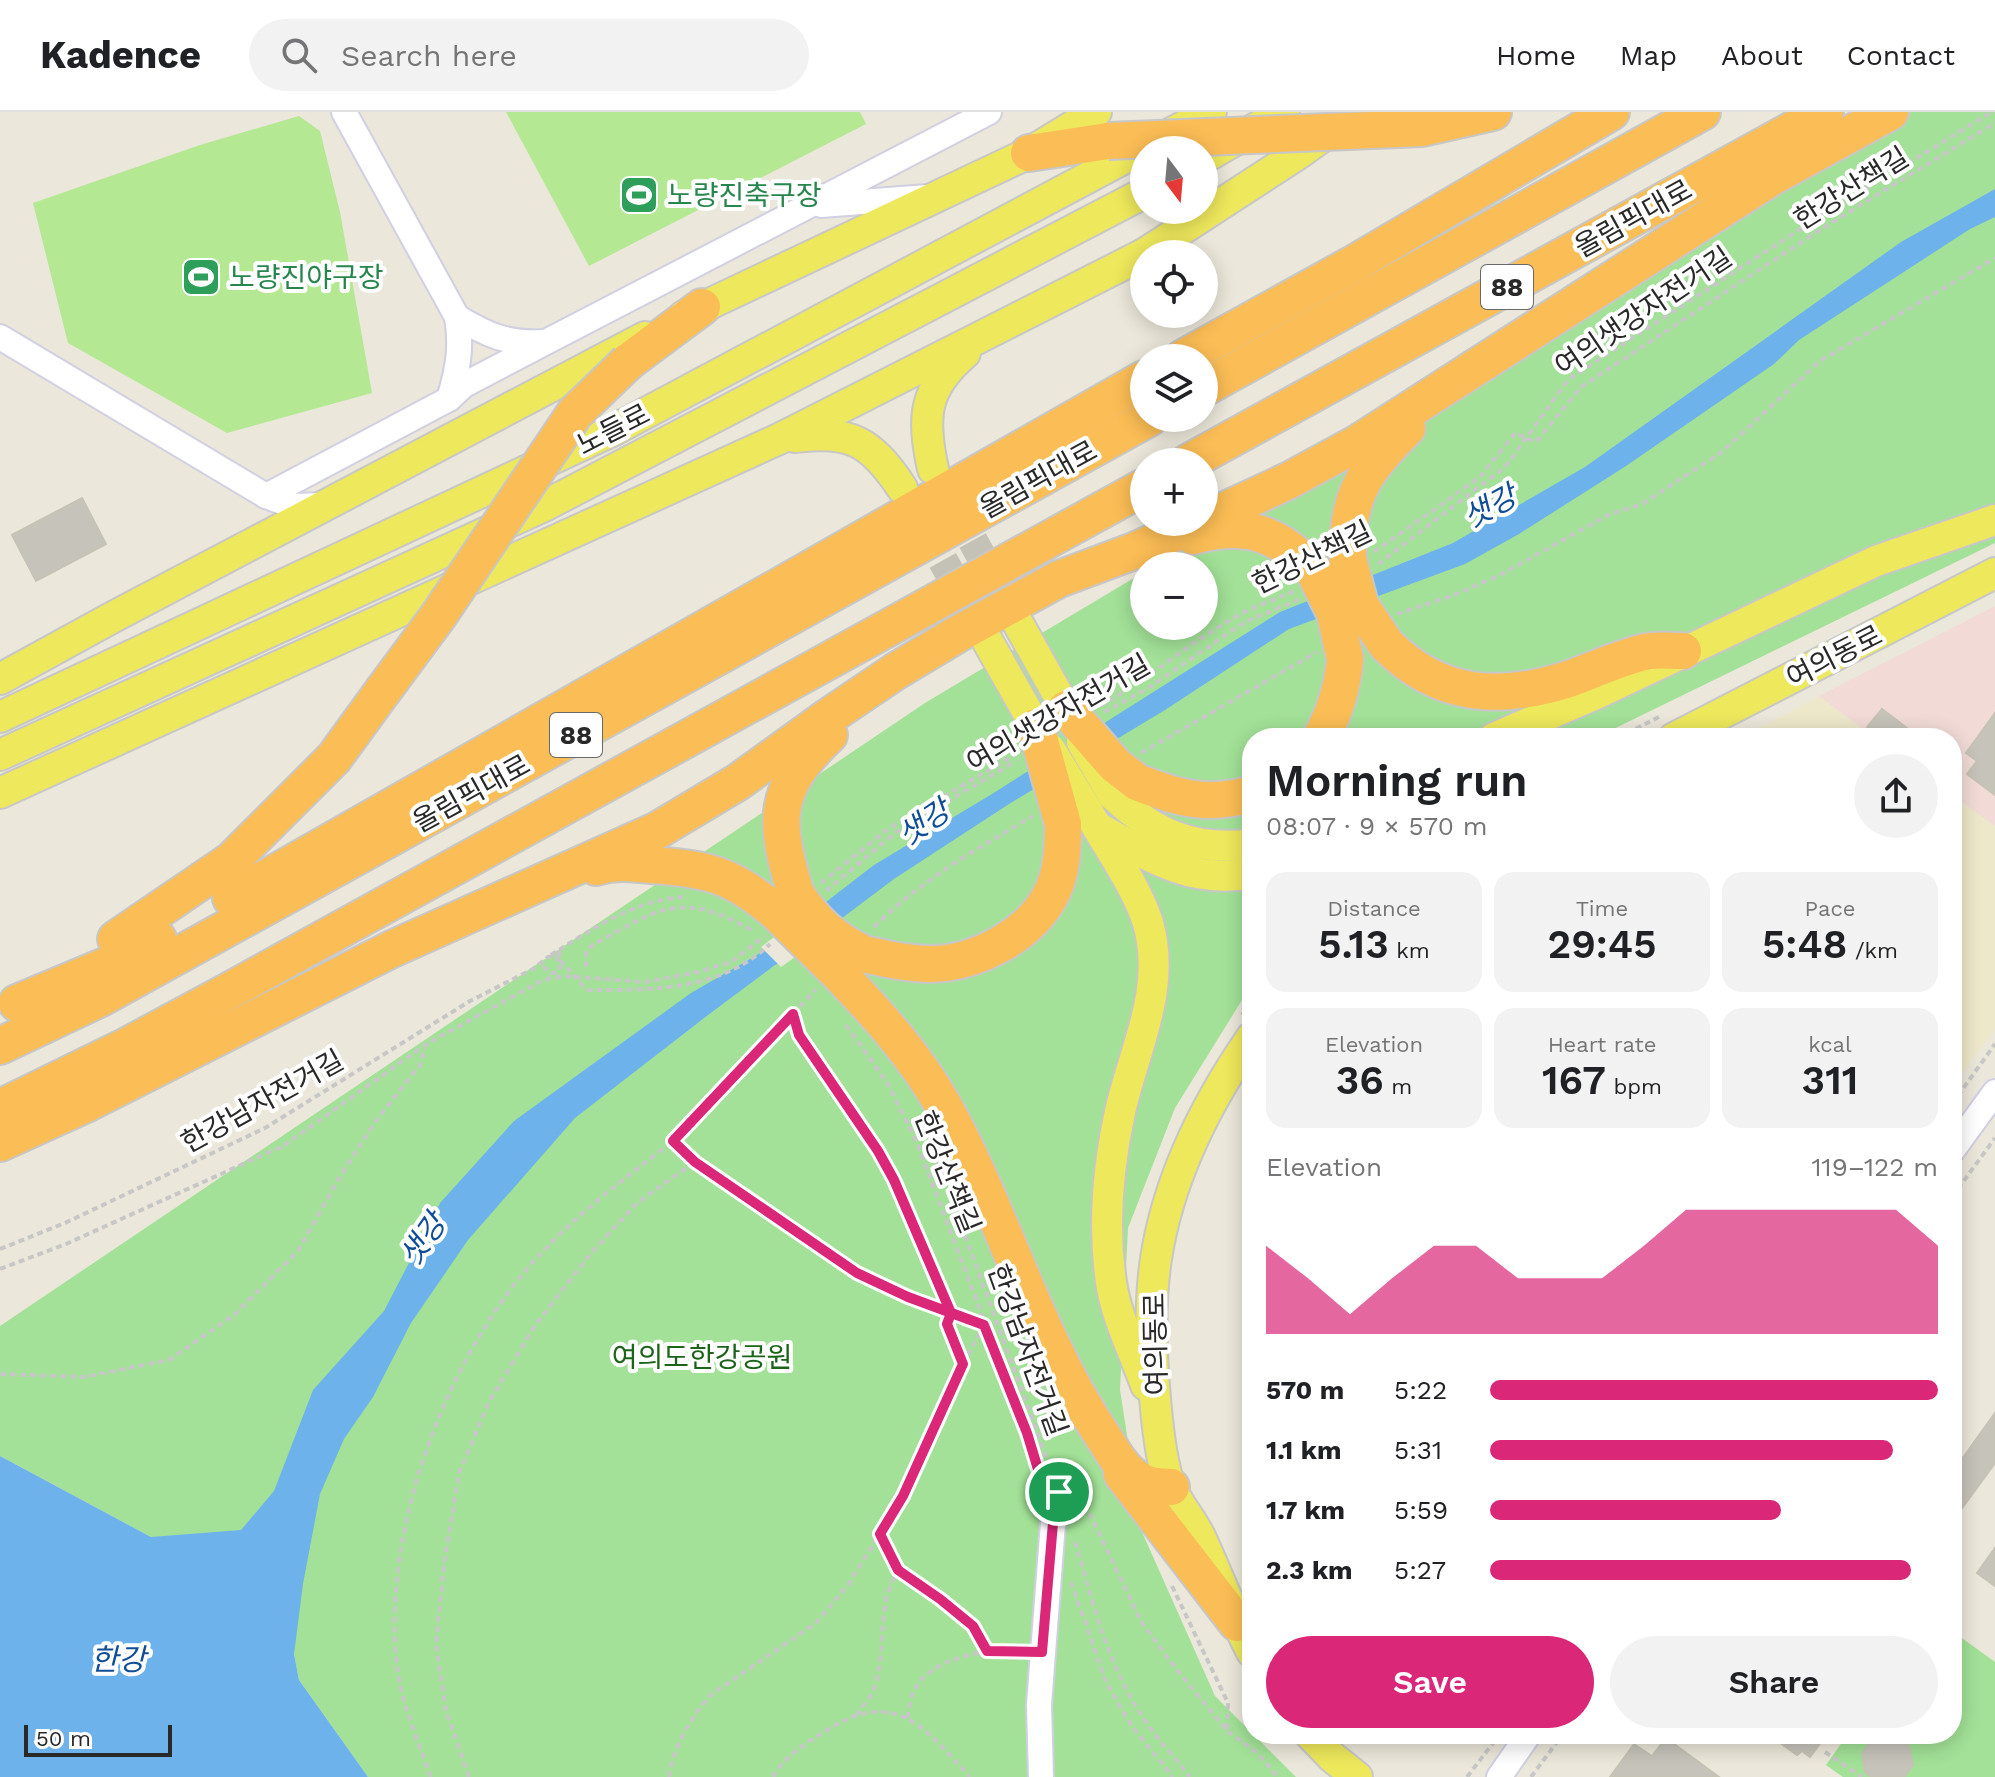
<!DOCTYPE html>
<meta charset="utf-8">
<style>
:root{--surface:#fff;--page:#f2f2f2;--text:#202124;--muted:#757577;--line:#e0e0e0;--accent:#db2777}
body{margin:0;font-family:"Work Sans","Noto Sans KR",sans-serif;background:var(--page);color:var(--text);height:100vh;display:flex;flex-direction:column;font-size:30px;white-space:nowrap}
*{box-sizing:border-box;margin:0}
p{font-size:26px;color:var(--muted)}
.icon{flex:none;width:44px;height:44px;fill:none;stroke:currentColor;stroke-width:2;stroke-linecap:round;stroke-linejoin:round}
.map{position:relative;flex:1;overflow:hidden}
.drawer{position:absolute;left:1242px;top:616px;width:720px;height:1016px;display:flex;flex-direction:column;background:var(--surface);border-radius:32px;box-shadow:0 4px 20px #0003}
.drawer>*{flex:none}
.needle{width:52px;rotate:164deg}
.fabs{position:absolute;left:1130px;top:24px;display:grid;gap:16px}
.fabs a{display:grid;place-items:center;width:88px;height:88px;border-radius:50%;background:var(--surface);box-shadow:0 4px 20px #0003;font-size:40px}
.scale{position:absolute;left:24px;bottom:20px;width:148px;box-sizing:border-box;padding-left:8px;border:4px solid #292929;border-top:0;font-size:22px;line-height:28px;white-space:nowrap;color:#292929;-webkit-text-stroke:6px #fff;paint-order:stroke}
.pin{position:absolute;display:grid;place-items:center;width:68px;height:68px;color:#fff;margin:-34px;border:4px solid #fff;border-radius:50%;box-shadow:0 2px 8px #0007}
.round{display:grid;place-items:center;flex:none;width:84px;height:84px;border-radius:42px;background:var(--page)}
.headline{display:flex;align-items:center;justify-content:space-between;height:136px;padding:0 24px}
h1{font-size:44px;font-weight:600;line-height:60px}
.figures{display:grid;grid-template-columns:repeat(3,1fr);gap:12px;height:136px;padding:8px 24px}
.figures div{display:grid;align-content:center;border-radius:20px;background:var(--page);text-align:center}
.figures b{font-size:40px;font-weight:600}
.figures small{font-size:22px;font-weight:400}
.figures p{font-size:22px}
.chart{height:224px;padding:16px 24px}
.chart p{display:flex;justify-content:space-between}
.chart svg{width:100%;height:144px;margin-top:8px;fill:var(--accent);opacity:.7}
.cta{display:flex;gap:16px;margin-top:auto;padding:16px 24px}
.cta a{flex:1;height:92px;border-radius:48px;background:var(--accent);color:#fff;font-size:32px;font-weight:600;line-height:92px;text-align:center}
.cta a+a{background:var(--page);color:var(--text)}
ul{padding:0 24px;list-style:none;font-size:26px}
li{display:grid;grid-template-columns:128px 96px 1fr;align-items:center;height:60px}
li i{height:20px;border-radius:10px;background:var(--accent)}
header{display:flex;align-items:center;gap:48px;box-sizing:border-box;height:112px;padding:0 40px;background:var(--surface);border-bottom:2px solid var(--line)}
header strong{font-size:38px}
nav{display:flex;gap:44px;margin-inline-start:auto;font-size:28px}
.search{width:560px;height:72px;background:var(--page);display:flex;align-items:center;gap:20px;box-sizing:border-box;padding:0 28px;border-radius:44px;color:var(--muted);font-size:30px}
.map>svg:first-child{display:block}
</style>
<header>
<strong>Kadence</strong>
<div class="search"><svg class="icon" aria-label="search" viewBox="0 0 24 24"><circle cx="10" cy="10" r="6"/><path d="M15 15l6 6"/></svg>Search here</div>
<nav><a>Home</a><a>Map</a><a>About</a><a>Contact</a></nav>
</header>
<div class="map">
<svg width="1995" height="1665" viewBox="0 0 1995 1665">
<rect width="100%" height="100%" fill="#ebe7da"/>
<g fill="#ede8ca">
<polygon points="1819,584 1875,626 1740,626"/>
<polygon points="1952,683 1995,714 1995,917 1952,975"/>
</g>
<polygon fill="#f2dbd7" points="1995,494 1995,714 1952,683 1952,626 1875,626 1819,584"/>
<g fill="#a2e197">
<polygon points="1910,0 1995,0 1995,431 1595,626 1252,626 1252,872 1175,996 1128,1116 1120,1278 1142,1420 1215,1584 1296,1665 368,1665 299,1568 294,1542 151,1425 0,1344 0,1214 925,591 1144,460 1144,514 1204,514 1204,454 1153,454"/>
<polygon points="1952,1519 1995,1550 1995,1665 1843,1665 1826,1653 1848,1622 1952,1622"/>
</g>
<g fill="#b4e893">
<polygon points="506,0 860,0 866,12 589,154"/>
<polygon points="299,4 320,19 340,100 372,281 227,321 68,231 33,91 200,33"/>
</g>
<polygon fill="#6eb2ec" points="1995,77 1995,105 1970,117 1799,228 1774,252 1626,354 1519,422 1465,452 1289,517 1165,598 1009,692 894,767 789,846 775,853 708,903 575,1006 468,1128 411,1211 373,1285 344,1327 320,1382 303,1472 294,1542 299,1568 368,1665 0,1665 0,1344 151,1425 241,1418 274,1379 313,1278 384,1199 440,1091 514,1009 691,881 757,843 874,753 992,682 1280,500 1453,431 1585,355 1901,130"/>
<polygon fill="#ebe7da" points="817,792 839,814 781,855 761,835"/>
<g fill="#c6c3ba" stroke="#c6c3b4" stroke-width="2">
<polygon points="82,386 106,432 36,469 12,423"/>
<polygon points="1882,597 1920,626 1881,626 1867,615"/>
<polygon points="1995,601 1995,683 1967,662 1977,649 1966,641"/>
<polygon points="1995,1301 1995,1351 1952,1410 1952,1361"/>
<polygon points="1995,1436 1995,1474 1977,1461"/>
<polygon points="1768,1622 1827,1622 1810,1645 1802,1639 1797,1643"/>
<polygon points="1894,1622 1909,1634 1913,1653 1904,1665 1871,1665 1865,1660 1862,1641 1874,1625"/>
<polygon points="1666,1626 1719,1665 1610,1665 1634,1632 1652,1644"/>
</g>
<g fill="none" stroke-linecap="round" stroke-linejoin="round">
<g stroke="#c4c1b7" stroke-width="30" stroke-dasharray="30 15" stroke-linecap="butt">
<polyline points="951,389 1019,513"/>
<polyline points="921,409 988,530"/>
</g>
<defs>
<g id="minor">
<path d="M 344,0 L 457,205 C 462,235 458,258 449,287"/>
<polyline points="821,93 928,85"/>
<path d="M 457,205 C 487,223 507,232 543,230"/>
<polyline points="0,225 266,384 293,394 323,393"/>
<polyline points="266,384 449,287 464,273 546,230 989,0"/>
<polyline points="1952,1039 1995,980"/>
<polyline points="1041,1665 1039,1593 1053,1411 1059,1380"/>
<polyline points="1499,1665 1529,1622"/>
</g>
<g id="major">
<polyline points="1204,46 1284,0"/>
<polyline points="1144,142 1298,42 1356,0"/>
<polyline points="684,204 1029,41 1096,0"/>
<path d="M 795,325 C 850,318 871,329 902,376"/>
<path d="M 933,357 C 922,306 923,277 965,241"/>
<polyline points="1019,513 1066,597"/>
<polyline points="988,530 1036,615"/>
<polyline points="0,567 115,504 645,225"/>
<polyline points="0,605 614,318 1211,0"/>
<polyline points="1494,626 1596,582 1876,449 1995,408"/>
<polyline points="1674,626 1995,461"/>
<polyline points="0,643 546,393 1144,81"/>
<polyline points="0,681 781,326 1144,142"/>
<path d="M 1113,683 C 1154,722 1195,740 1252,732"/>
<path d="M 1087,698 C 1106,732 1137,775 1148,811 C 1167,877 1134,937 1120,1000 C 1108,1055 1103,1114 1111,1170 C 1116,1205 1134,1240 1146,1273"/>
<path d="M 1099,716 C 1149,745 1192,773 1252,761"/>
<path d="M 1252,925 C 1207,990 1168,1067 1156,1147 C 1149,1192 1151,1241 1155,1286 C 1157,1310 1162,1355 1171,1376 C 1179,1395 1194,1410 1202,1429 C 1219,1466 1233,1504 1252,1540"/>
<polyline points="1310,1622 1332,1645 1357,1665"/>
</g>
<g id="highway">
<polyline points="1422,16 1493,0"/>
<polyline points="1029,41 1108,29"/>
<polyline points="1183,246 1355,151 1611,0"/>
<polyline points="628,250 702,195"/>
<polyline points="1204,276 1702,0"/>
<polyline points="1189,350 1825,0"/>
<polyline points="1204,408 1288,369 1358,331 1772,65 1890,0"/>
<path d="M 1193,424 C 1246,410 1277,420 1314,459"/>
<path d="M 1348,447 C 1346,384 1364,359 1407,316"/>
<path d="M 1386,532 C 1439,586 1500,589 1569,567 C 1594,558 1619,546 1645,540 C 1657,537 1671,539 1683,539"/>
<path d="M 1321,626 C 1335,600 1342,577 1345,547"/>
<path d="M 1137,670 C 1179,687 1208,694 1252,682"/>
<path d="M 596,755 C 615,749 631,751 651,753 C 709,757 733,763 777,801"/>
<path d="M 796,782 C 774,710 771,678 829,623"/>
<polyline points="231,786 1144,267"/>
<polyline points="116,827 232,748 334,646 382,580"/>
<path d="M 864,842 C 887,847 908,852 932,852 C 976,851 1029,824 1050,784 C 1062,763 1063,736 1063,712"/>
<path d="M 841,864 C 880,905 915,944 943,993 C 1003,1100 1034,1222 1102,1323 C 1112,1338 1121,1356 1136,1366 C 1146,1374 1158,1374 1171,1375"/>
<polyline points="17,891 127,845 158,827"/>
<polyline points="0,934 101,886 1149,306"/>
<polyline points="0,996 125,935 227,880 1144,375"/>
<polyline points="0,1031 88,991 392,837 658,718 738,670 828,605 896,559 956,523 1059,467 1134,439 1199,410"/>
<polyline points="1122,1362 1237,1511"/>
</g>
</defs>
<use href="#minor" stroke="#d0d0e2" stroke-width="28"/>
<use href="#major" stroke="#c7c7c7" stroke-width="34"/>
<use href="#highway" stroke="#c7c7c7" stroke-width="40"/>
<g stroke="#c7c7c7" stroke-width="4" stroke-dasharray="6 4" stroke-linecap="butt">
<polyline points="1374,440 1480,365 1515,321 1536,330 1581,275 1823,116 1995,11"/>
<polyline points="1378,452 1505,355 1569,267 1816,107 1992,0"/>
<polyline points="1397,502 1454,483 1500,463 1610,402 1642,392 1722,340 1820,249 1995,146"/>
<path d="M 1100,594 C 1148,567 1189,531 1237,504 C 1255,494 1276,487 1295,479"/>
<polyline points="1104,600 1145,578 1245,510 1300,487"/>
<polyline points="1618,626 1659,605"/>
<polyline points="1141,641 1317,540"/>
<polyline points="821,771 888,717 1016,642"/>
<polyline points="826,779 896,720 1016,649"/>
<path d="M 874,815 C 919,769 977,737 1033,704"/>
<path d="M 559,838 L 560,848 L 587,878 C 652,878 720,879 770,832"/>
<path d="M 551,843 C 592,817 634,788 684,785"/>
<path d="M 586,855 L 586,840 L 591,834 C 655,798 681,777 751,818"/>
<polyline points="793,902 816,877"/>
<polyline points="1242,903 1252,887"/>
<polyline points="846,913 888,972 917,1031 1027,1321 1042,1369"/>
<polyline points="1952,992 1995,932"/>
<polyline points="934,1039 1052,1361"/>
<polyline points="1952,1085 1995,1026"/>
<polyline points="0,1137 65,1111 265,1016 470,889 533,857 548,845 556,844 561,854 556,861 550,861 544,855 544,849"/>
<polyline points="0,1157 66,1132 285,1033 425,933 543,868 565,864 645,870 698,860 731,850 765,824"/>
<polyline points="0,1262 84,1265 169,1248 234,1203 298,1139 342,1061 378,1006 420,953 425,936"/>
<polyline points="1078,1386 1083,1388 1141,1509 1169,1548 1227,1619 1256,1640 1278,1665"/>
<polyline points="880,1422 898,1458 940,1487 973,1514 987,1539 1022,1540"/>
<path d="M 1075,1430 C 1093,1490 1108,1555 1144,1607 C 1158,1628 1175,1646 1190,1665"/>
<polyline points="1071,1470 1106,1570 1131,1613 1173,1665"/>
<polyline points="1172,1474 1228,1591 1227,1619"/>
<path d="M 856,1603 C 862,1595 871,1586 874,1576 C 888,1538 875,1494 898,1459"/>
<path d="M 908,1606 C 909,1558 948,1547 987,1539"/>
<polyline points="1825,1640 1862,1665"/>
<path d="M 431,1665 C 418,1630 402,1592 397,1555 C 381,1417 448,1238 544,1138 C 583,1097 628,1064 673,1029"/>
<polyline points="469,1665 446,1599 436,1532 444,1453 459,1361 489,1290 534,1215 591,1141 638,1090 695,1050"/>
<path d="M 669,1665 C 673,1635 692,1603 712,1582 L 816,1511 L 848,1473 L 903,1384 L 963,1252 L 984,1213 L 908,1185 L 857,1161 L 695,1050 L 673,1029 L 793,902 L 799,923 L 878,1039 L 894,1068 L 951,1201 L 947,1212 L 963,1252"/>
<path d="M 773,1665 C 784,1645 804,1632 824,1620 C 895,1574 923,1614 970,1665"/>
<polyline points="1467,1665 1500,1622"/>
<polyline points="1531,1665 1563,1622"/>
</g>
<use href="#minor" stroke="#fff" stroke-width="24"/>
<use href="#major" stroke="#eee85c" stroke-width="30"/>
<use href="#highway" stroke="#fbbd55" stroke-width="36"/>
<defs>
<g id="major-bridge">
<polyline points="1082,630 1113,683"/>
<polyline points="1050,637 1087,698"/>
</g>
<g id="highway-bridge">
<polyline points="1108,29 1422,16"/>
<polyline points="1348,447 1360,493 1386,532"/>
<polyline points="1314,459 1335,501 1345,547"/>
<polyline points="382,580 439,503 575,301 628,250"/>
<polyline points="1066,597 1115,653 1137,670"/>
<polyline points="1036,615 1063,712"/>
<path d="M 796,782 C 816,812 832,826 864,842"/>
<polyline points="777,801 841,864"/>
</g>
</defs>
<use href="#major-bridge" stroke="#c7c7c7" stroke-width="34" stroke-linecap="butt"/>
<use href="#highway-bridge" stroke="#c7c7c7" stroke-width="40" stroke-linecap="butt"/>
<use href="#major-bridge" stroke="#eee85c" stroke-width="30"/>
<use href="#highway-bridge" stroke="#fbbd55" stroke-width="36"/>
</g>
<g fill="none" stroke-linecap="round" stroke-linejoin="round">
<defs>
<polyline id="route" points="1059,1380 1045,1380 1027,1321 984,1213 908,1185 857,1161 695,1050 673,1029 793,902 799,923 878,1039 894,1068 951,1201 947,1212 963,1252 903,1384 880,1422 898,1458 940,1487 973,1514 987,1539 1042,1540 1053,1411 1059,1380"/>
</defs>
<use href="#route" stroke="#fff" stroke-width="16"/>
<use href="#route" stroke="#db2777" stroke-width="10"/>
</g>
<defs>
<symbol id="stadium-square" viewBox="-11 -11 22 22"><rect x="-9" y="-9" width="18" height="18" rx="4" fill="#2e9e5b" stroke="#fff"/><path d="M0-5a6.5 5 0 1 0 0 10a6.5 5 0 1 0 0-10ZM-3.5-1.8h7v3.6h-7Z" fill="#fff"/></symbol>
</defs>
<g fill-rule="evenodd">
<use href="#stadium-square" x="617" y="61" width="44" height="44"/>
<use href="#stadium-square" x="179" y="143" width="44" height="44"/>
</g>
<g text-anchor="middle" stroke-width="8" stroke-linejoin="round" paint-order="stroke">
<g fill="#fff" stroke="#696969" stroke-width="2">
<rect x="1481" y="153" width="52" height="44" rx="6"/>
<rect x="550" y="601" width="52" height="44" rx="6"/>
</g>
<g font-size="26" font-weight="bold" fill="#292929">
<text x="1507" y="184">88</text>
<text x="576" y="632">88</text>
</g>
<g font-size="28" fill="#292929" stroke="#fff">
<text transform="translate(1851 76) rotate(-32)" y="10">한강산책길</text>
<text transform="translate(1633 106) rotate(-29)" y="10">올림픽대로</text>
<text transform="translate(1643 199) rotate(-34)" y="10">여의샛강자전거길</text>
<text transform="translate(613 317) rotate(-27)" y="10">노들로</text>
<text transform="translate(1038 367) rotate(-29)" y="10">올림픽대로</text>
<text transform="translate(1312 445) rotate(-26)" y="10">한강산책길</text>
<text transform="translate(1834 544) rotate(-27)" y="10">여의동로</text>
<text transform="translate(1058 601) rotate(-30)" y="10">여의샛강자전거길</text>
<text transform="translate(471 681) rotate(-29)" y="10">올림픽대로</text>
<text transform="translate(262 989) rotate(-29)" y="10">한강남자전거길</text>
<text transform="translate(948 1060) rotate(68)" y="10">한강산책길</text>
<text transform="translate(1155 1232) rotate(-91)" y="10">여의동로</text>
<text transform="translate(1028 1238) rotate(70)" y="10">한강남자전거길</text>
</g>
<g font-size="28" fill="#27864d" stroke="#fff" text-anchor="start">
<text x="667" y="93">노량진축구장</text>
<text x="229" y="175">노량진야구장</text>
</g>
<g font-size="28" fill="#1c641a" stroke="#fff">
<text x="702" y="1255">여의도한강공원</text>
</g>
<g font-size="30" font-style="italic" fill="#0f4e96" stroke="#fff">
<text transform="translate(1490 395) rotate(-28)" y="10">샛강</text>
<text transform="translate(924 711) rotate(-34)" y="10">샛강</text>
<text transform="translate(423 1128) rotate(-55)" y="10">샛강</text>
<text x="118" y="1558">한강</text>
</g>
</g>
</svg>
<div class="fabs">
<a><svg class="needle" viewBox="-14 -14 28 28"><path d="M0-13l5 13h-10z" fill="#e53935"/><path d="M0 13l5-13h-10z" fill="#757577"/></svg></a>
<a><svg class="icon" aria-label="locate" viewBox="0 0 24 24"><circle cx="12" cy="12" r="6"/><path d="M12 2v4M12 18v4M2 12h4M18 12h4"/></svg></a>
<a><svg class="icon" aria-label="layers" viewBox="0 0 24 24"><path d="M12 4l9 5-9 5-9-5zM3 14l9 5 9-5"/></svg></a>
<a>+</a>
<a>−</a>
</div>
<div class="scale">50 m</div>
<div class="pin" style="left:1059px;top:1380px;background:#1e9e55"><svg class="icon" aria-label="arrive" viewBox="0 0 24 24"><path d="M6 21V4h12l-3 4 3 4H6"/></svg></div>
<section class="drawer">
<div class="headline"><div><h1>Morning run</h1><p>08:07 · 9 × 570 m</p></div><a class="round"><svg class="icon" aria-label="share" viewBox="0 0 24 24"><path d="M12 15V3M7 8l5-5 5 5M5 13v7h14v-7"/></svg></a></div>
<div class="figures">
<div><p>Distance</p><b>5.13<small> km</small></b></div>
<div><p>Time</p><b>29:45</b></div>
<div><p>Pace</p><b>5:48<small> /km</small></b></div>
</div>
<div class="figures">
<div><p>Elevation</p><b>36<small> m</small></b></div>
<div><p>Heart rate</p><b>167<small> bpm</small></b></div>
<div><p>kcal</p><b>311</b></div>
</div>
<div class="chart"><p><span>Elevation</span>119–122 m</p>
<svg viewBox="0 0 160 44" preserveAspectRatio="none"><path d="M0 44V17L10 27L20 38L30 27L40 17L50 17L60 27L70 27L80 27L90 17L100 6L110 6L120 6L130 6L140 6L150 6L160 17V44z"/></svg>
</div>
<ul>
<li><b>570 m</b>5:22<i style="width:100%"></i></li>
<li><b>1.1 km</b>5:31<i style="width:90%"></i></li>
<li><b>1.7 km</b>5:59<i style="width:65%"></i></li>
<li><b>2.3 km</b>5:27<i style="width:94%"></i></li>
</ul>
<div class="cta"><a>Save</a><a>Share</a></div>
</section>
</div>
